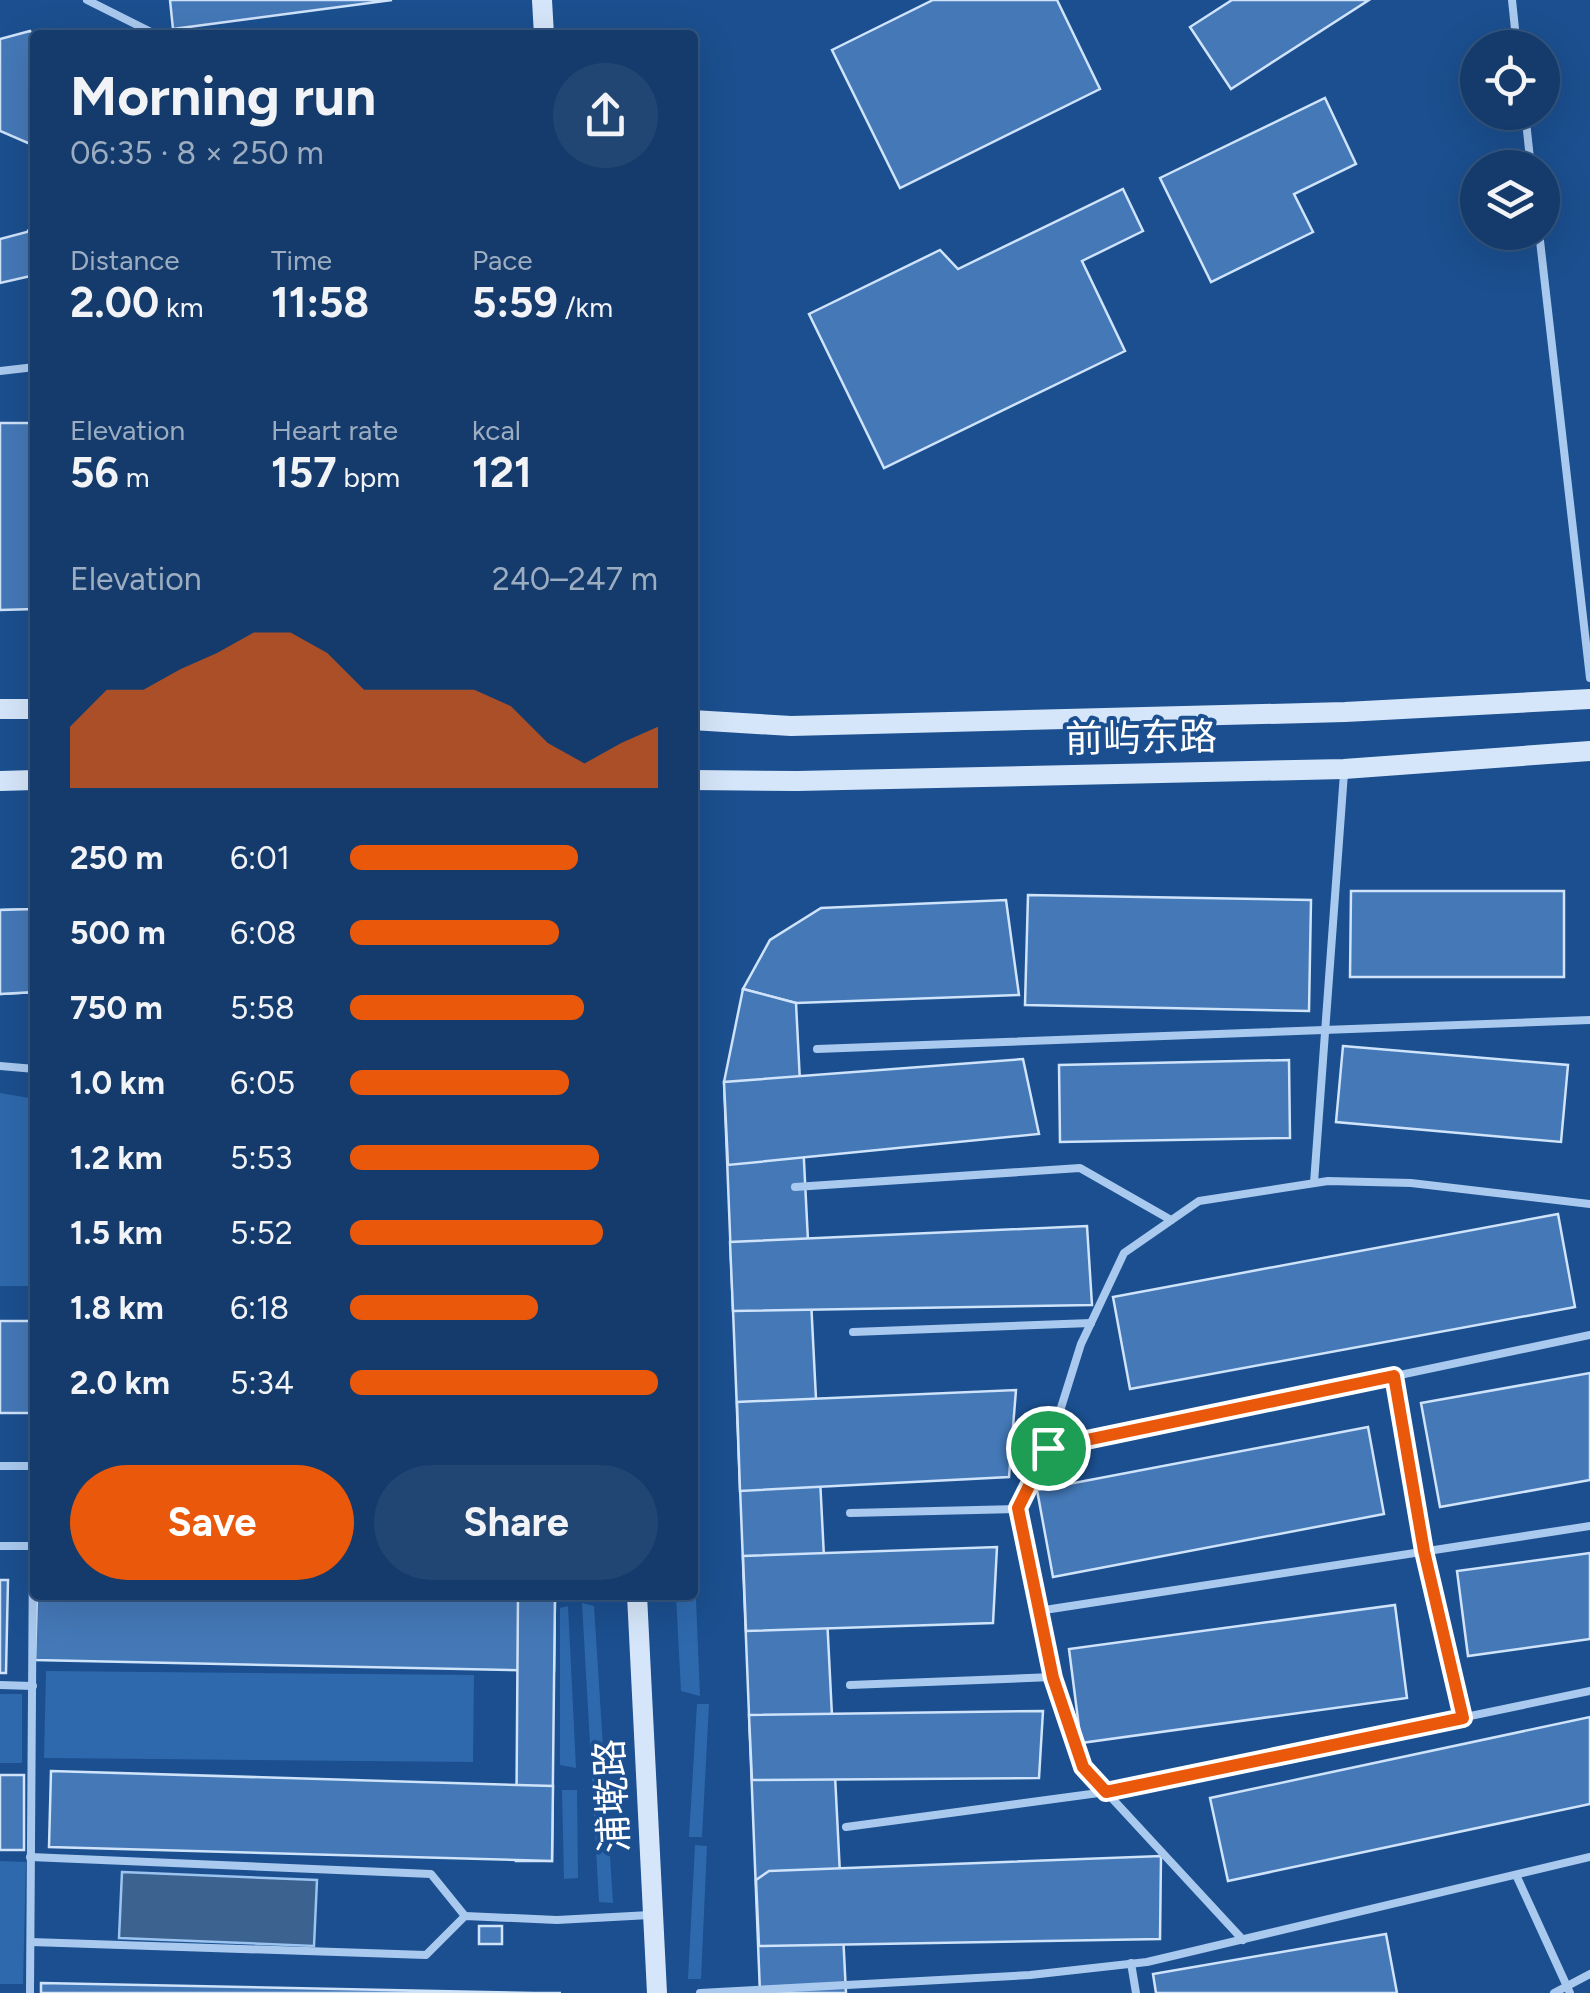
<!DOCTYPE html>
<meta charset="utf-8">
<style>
:root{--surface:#143b6b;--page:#214673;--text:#f1f3f6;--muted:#9dadc1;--line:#33557e;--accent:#ea580c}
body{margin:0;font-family:Figtree,"Noto Sans SC",sans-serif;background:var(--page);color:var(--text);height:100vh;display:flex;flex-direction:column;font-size:38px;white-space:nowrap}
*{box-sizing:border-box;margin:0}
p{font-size:32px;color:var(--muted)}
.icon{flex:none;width:55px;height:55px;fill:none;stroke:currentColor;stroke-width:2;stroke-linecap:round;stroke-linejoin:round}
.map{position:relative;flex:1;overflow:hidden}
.side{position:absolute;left:30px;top:30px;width:668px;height:1570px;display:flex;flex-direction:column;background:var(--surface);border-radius:10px;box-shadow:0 10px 40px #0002,0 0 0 2px var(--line)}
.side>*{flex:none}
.fabs{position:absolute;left:1460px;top:30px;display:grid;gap:20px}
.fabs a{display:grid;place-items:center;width:100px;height:100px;border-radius:50%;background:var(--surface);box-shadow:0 10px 40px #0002,0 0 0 2px var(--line);font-size:50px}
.pin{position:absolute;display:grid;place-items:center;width:85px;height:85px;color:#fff;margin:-42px;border:5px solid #fff;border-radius:50%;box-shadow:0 2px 10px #0007}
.round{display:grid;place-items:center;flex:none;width:105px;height:105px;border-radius:52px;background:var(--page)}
.headline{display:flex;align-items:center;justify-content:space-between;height:170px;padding:0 40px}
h1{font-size:55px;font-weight:700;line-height:75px}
.metrics{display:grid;grid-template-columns:repeat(3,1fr);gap:15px;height:170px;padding:10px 40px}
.metrics div{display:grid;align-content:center}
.metrics b{font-size:42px;font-weight:700}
.metrics small{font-size:28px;font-weight:400}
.metrics p{font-size:28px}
.chart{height:280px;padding:20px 40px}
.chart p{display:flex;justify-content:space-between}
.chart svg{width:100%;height:180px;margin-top:10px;fill:var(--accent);opacity:.7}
.action{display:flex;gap:20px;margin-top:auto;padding:20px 40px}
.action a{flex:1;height:115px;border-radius:60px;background:var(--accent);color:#fff;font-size:40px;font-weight:700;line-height:115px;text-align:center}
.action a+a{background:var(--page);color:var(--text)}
ul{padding:0 40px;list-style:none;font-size:32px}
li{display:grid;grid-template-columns:160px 120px 1fr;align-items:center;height:75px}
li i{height:25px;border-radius:12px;background:var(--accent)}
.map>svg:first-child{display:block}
</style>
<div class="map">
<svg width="1590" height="1993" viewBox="0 0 1590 1993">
<rect width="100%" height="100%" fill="#1b4f8f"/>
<g fill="#2e69ad">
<polygon points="0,1093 35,1099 35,1286 0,1286"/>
<polygon points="693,1528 700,1696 681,1691 676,1595 692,1595"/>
<polygon points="582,1603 594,1606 613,1903 599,1902"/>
<polygon points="568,1606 576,1768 560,1765 560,1608"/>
<polygon points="46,1671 474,1675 473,1762 44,1758"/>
<rect x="0" y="1694" width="22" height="69"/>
<polygon points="697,1704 709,1704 702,1837 689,1837"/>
<polygon points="562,1790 577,1790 578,1878 564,1879"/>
<polygon points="695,1845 707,1846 701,1979 688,1979"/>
<polygon points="0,1861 26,1862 23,1984 0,1984"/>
</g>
<polygon fill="#3c6290" stroke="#9cc4f0" stroke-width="2.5" points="122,1872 317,1880 314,1946 119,1938"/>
<g fill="#4478b7" stroke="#cfe3fa" stroke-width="2.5">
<polygon points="170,0 392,0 173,29"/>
<polygon points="933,0 1057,0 1100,89 900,188 832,50"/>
<polygon points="1232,0 1369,0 1231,89 1190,27"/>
<polygon points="30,31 35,38 35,146 0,131 0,39"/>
<polygon points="1325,98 1356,164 1294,194 1313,232 1211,282 1160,178"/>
<polygon points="1123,189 1143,231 1082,261 1125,351 884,468 809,314 940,250 958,269"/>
<polygon points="35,222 35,275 0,283 0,239 27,232"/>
<polygon points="0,423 35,423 35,609 0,610"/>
<polygon points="1351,891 1564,891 1564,977 1350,977"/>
<polygon points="1028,895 1311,900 1309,1011 1025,1005"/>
<polygon points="1006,900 1019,995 796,1003 743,989 770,940 821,908"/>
<polygon points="35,909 35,992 0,994 0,910"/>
<polygon points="35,909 35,992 0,994 0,910"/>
<polygon points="743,989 796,1003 846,1993 760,1993 724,1082"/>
<polygon points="1343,1046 1568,1065 1561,1142 1336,1122"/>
<polygon points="1023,1059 1039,1134 728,1165 724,1082"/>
<polygon points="1289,1060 1290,1138 1060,1142 1059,1065"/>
<polygon points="1558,1214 1575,1307 1130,1389 1113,1297"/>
<polygon points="1087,1226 1092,1305 733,1311 730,1242"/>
<rect x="0" y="1321" width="35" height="92"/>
<polygon points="1590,1373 1590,1480 1440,1507 1421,1403"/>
<polygon points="1016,1390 1009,1477 740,1491 737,1402"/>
<polygon points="1368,1427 1384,1514 1053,1577 1037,1490"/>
<polygon points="997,1547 993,1623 746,1631 743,1556"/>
<polygon points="1590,1553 1590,1639 1468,1656 1457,1571"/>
<polygon points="0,1580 8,1580 6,1673 0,1673"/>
<polygon points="37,1595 555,1595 554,1671 35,1660"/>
<polygon points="518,1595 555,1595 552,1861 516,1861"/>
<polygon points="1395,1605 1407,1698 1081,1743 1069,1649"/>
<polygon points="1043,1711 1039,1778 752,1780 749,1715"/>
<polygon points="1590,1717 1590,1804 1228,1881 1210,1798"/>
<polygon points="51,1771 553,1786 552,1861 49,1847"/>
<rect x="0" y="1775" width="24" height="75"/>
<polygon points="1161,1856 1160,1939 759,1946 756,1880 769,1871"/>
<rect x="479" y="1926" width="23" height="18"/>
<polygon points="1386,1934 1397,1993 1156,1993 1153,1974"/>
<polygon points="41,1983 534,1993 561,1993 41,1993"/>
</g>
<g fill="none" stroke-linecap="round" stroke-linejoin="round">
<g stroke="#a9c9ee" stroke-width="8">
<polyline points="87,0 157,35"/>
<polyline points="1512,0 1517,48"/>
<polyline points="1525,112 1531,168"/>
<polyline points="1539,232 1590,678"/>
<polyline points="0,371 35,367"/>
<polyline points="817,1049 1590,1020"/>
<polyline points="0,1066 35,1069"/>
<polyline points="1314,1183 1344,773"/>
<polyline points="795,1187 1080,1168 1171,1220"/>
<polyline points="853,1332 1091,1323"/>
<polyline points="1394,1376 1424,1551 1463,1718"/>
<polyline points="1048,1449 1590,1335"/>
<polyline points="0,1466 35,1466"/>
<polyline points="850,1513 1018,1509"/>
<polyline points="0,1546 35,1546"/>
<polyline points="1038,1611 1590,1526"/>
<polyline points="0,1685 33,1686"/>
<polyline points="850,1685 1053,1677"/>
<polyline points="846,1827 1106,1792 1590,1691"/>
<polyline points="30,1857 431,1874 465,1916"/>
<polyline points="1517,1877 1570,1993"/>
<polyline points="1243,1940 1083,1767 1053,1677 1018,1509 1048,1449 1081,1344 1091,1323 1124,1253 1199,1201 1328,1181 1411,1183 1590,1204"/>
<polyline points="31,1942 426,1955 465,1916 557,1920 650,1915"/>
<polyline points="1131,1963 1136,1993"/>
<polyline points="30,1993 33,1546"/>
<polyline points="700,1993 1030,1975 1147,1962 1590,1857"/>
<polyline points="1554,1993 1590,1974"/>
</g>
<g stroke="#d6e6fa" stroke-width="20">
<polyline points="542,0 544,35"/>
<polyline points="0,709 35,709"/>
<polyline points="692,720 791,726 1345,712 1590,699"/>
<polyline points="692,780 797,781 1344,769 1590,751"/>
<polyline points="0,781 35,780"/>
<polyline points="637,1595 657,1993"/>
</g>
</g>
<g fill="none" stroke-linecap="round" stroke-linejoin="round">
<defs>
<polygon id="route" points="1394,1376 1424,1551 1463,1718 1106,1792 1083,1767 1053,1678 1018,1508 1048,1448"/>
</defs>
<use href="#route" stroke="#fff" stroke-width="20"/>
<use href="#route" stroke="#ea580c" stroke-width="12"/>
</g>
<g text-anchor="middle" stroke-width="8" stroke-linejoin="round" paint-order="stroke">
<g font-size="38" fill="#fff" stroke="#1b4f8f">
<text transform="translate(1141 738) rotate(-1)" y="13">前屿东路</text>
<text transform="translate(612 1796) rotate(-93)" y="13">浦墘路</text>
</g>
</g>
</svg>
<div class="fabs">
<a><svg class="icon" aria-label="locate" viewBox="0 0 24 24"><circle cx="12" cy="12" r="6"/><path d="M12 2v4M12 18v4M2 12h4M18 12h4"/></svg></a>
<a><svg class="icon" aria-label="layers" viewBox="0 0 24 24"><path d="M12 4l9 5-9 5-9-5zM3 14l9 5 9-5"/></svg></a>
</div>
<div class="pin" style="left:1048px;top:1448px;background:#1e9e55"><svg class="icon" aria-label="arrive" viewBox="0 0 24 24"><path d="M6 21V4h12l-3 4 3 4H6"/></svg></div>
<section class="side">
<div class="headline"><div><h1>Morning run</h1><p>06:35 · 8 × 250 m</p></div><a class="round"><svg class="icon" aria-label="share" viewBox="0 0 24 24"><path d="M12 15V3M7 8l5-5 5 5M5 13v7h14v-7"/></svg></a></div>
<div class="metrics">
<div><p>Distance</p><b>2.00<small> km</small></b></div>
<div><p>Time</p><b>11:58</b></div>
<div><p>Pace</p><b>5:59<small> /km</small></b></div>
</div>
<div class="metrics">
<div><p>Elevation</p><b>56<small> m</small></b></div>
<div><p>Heart rate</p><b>157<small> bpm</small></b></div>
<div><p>kcal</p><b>121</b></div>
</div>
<div class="chart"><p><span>Elevation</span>240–247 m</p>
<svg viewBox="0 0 160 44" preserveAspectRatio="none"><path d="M0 44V29L10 20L20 20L30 15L40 11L50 6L60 6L70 11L80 20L90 20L100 20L110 20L120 24L130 33L140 38L150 33L160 29V44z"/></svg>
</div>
<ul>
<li><b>250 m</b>6:01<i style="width:74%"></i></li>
<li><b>500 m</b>6:08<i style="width:68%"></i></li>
<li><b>750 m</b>5:58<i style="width:76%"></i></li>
<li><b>1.0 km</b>6:05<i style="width:71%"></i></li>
<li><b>1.2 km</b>5:53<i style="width:81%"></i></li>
<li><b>1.5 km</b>5:52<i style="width:82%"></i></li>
<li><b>1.8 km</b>6:18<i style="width:61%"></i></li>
<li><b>2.0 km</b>5:34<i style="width:100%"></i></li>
</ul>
<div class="action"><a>Save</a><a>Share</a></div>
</section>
</div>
